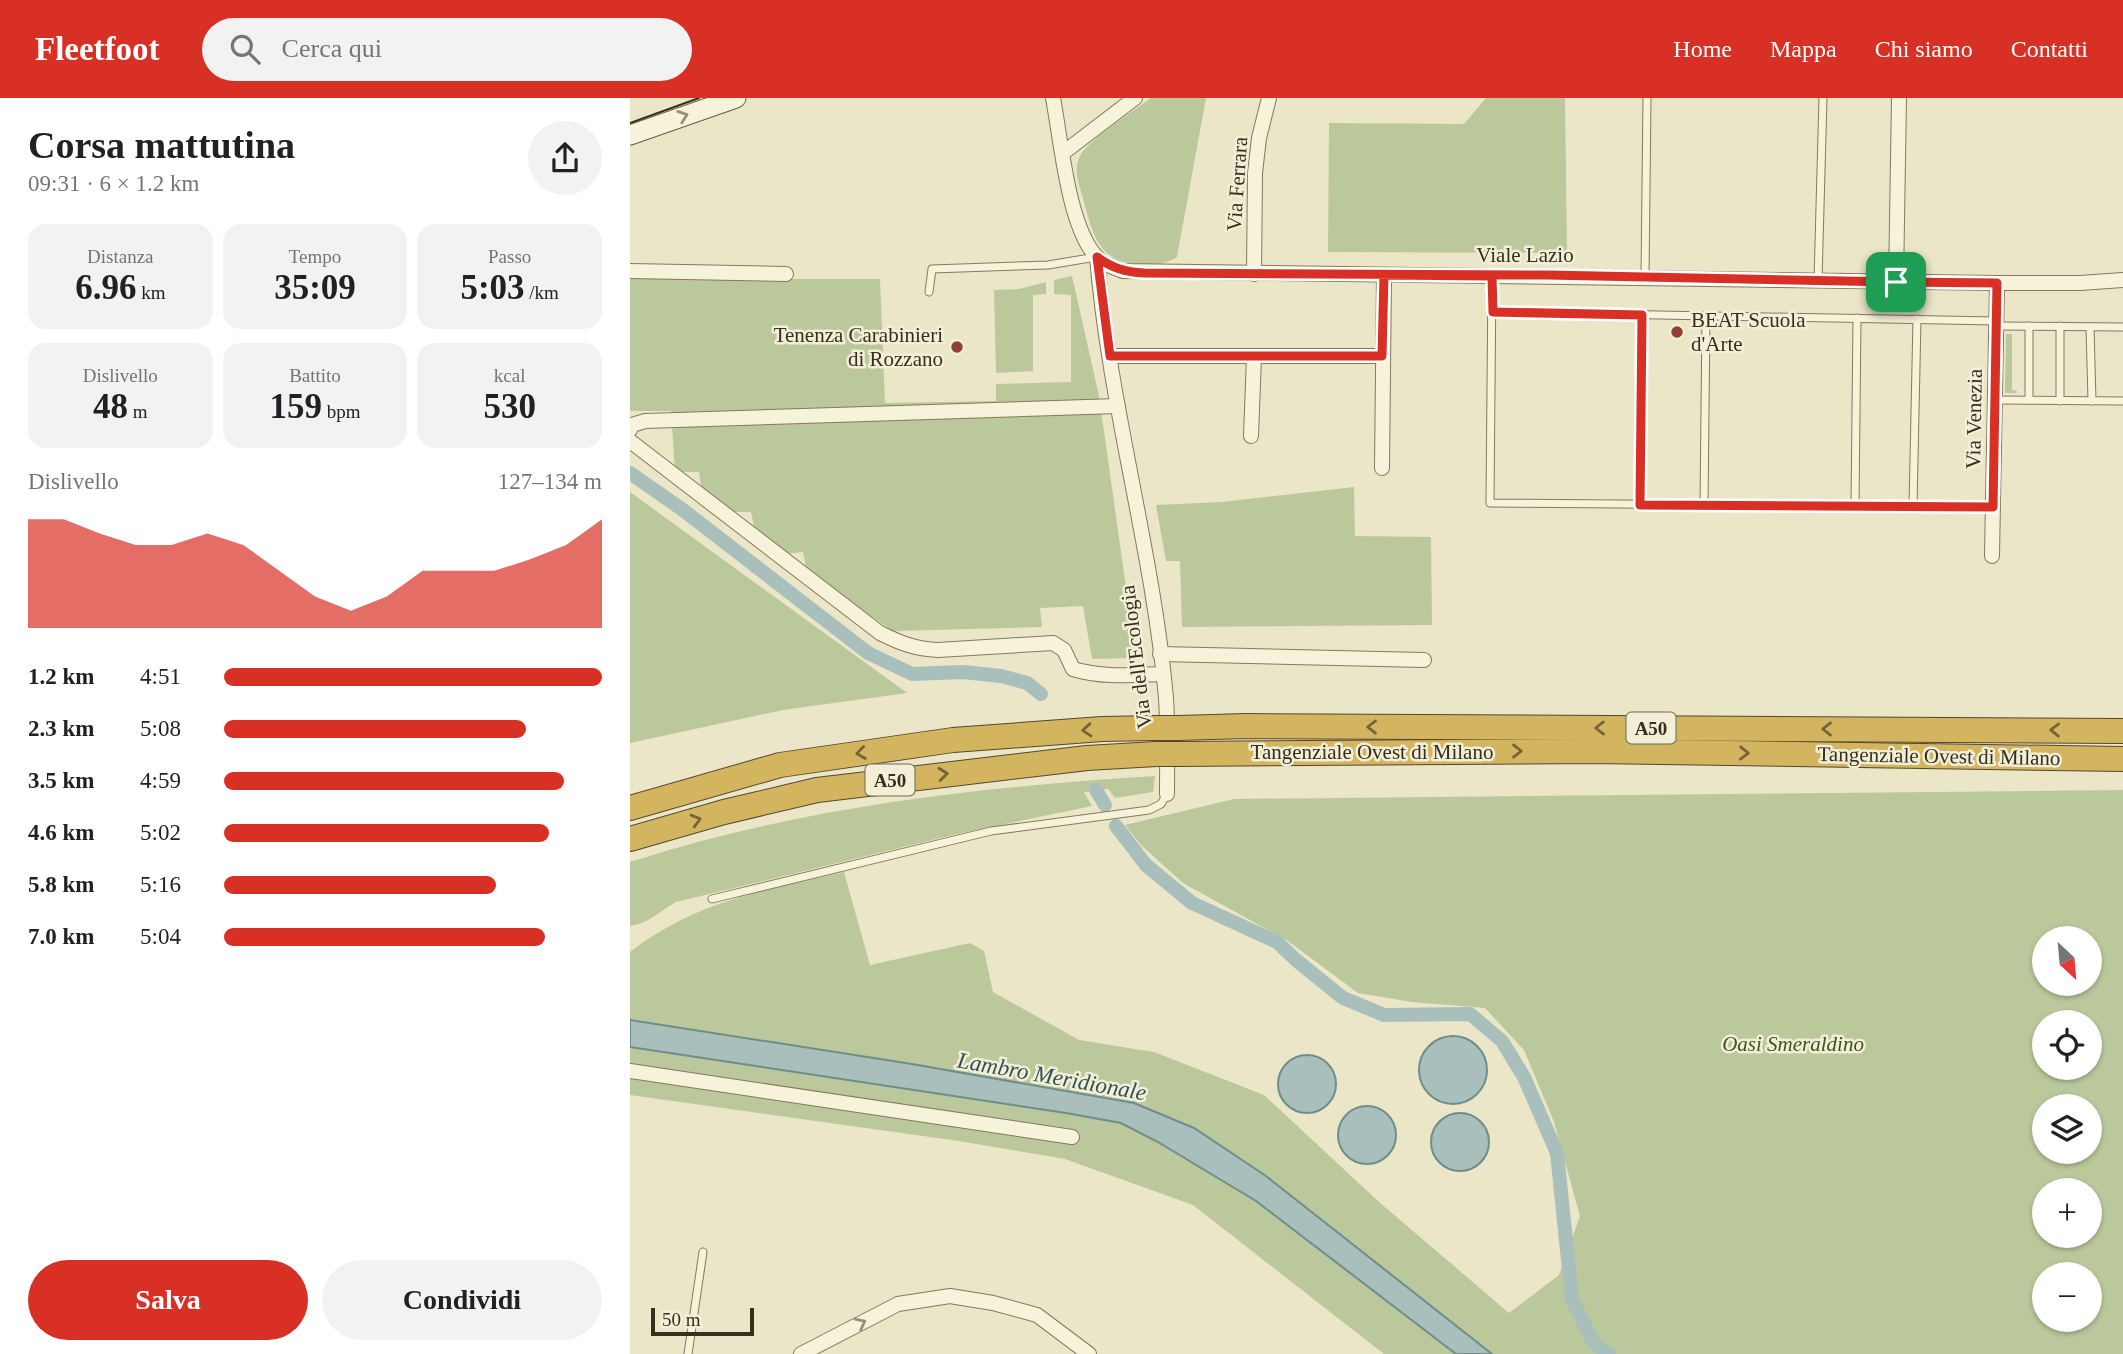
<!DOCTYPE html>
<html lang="it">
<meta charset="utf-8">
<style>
:root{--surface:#fff;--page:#f2f2f2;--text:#202124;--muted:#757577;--accent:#d93025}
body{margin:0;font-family:"Times New Roman",serif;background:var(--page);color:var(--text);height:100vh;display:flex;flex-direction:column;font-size:26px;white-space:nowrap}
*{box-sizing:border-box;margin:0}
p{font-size:23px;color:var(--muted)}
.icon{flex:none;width:38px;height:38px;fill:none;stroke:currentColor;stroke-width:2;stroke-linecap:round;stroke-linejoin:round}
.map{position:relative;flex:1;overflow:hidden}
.side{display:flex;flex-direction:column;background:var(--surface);width:630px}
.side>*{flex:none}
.needle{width:46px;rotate:154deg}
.controls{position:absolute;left:1402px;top:828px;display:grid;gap:14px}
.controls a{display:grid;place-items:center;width:70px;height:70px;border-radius:50%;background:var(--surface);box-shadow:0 2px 5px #0004;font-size:35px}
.scale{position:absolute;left:21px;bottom:18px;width:103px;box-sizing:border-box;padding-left:7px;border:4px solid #362f20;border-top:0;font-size:19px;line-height:24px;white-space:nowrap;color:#362f20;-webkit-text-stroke:5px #f3efd6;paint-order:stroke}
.pin{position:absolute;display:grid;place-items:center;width:60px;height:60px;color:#fff;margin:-30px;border-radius:14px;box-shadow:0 4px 10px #0006}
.round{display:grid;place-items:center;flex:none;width:74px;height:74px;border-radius:37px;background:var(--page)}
.head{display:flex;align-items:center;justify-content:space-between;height:119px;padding:0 28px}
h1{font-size:38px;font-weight:700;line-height:52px}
.figures{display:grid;grid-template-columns:repeat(3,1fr);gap:10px;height:119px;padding:7px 28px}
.figures div{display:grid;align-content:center;border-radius:18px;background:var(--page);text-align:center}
.figures b{font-size:35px;font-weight:700}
.figures small{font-size:19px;font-weight:400}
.figures p{font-size:19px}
.chart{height:196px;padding:14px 28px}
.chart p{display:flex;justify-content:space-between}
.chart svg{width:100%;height:126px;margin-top:7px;fill:var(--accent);opacity:.7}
.button{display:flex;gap:14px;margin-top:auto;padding:14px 28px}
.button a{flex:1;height:80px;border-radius:42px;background:var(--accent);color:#fff;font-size:28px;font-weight:700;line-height:80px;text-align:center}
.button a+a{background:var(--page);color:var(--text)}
ul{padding:0 28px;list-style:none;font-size:23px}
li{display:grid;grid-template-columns:112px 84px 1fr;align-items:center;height:52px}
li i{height:18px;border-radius:9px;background:var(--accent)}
header{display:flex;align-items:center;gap:42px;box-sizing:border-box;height:98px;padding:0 35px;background:var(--accent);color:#fff}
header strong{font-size:33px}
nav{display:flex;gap:38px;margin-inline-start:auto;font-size:24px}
.search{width:490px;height:63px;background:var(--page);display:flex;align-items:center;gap:18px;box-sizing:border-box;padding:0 24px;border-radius:38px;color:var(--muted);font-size:26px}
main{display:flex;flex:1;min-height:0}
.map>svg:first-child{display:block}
</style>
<header>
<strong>Fleetfoot</strong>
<div class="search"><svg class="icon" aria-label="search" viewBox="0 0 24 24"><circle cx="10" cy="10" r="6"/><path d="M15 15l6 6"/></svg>Cerca qui</div>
<nav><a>Home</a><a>Mappa</a><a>Chi siamo</a><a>Contatti</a></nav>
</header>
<main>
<section class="side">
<div class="head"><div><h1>Corsa mattutina</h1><p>09:31 · 6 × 1.2 km</p></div><a class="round"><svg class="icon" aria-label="share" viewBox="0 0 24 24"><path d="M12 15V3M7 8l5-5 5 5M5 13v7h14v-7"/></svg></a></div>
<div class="figures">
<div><p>Distanza</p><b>6.96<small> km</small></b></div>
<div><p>Tempo</p><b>35:09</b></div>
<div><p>Passo</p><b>5:03<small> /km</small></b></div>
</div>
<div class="figures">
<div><p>Dislivello</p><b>48<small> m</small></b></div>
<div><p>Battito</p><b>159<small> bpm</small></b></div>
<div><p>kcal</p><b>530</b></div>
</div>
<div class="chart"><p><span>Dislivello</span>127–134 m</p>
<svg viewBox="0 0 160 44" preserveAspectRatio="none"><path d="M0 44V6L10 6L20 11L30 15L40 15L50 11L60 15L70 24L80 33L90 38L100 33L110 24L120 24L130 24L140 20L150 15L160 6V44z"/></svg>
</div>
<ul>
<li><b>1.2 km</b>4:51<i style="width:100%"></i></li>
<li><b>2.3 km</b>5:08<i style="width:80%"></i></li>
<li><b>3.5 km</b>4:59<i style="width:90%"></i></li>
<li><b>4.6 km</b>5:02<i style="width:86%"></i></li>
<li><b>5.8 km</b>5:16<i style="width:72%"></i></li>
<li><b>7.0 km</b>5:04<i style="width:85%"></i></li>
</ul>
<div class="button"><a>Salva</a><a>Condividi</a></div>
</section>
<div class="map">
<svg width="1493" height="1256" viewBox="0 0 1493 1256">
<rect width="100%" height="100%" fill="#ebe6c7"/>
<g fill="#bbc89b" fill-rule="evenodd">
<path d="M 521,0 L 576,0 L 547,159 C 534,167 525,166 511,166 C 468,166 462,134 453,100 C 449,86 443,73 450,58 C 458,42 505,12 521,0 Z"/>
<polygon points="856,0 935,0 937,155 698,154 699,25 834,26"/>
<polygon points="442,178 469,298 506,560 462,561 453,508 410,510 412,529 263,533 177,474 173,454 156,456 125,433 121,414 100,414 72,394 69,374 45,374 41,313 0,313 0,181 250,181 255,305 366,303 366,286 441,284 441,197 424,196 424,182"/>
<polygon points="416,184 416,196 403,197 403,273 366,275 364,192 389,191"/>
<polygon points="1376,236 1382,236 1382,292 1387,293 1387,295 1375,295"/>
<polygon points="724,389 725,438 801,439 802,527 552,529 550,463 536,463 526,407 592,404"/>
<polygon points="0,394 277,595 153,612 0,645"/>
<path d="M 525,678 L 523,694 L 485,700 L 478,691 L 454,694 L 462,708 L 327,736 L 46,804 C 28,814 20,825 0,828 L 0,764 C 170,709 348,689 525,678 Z"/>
<path d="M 1493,692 L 1493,1256 L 862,1256 L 636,1078 L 564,1030 L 504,1005 L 282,966 L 0,922 L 0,854 C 69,802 133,793 214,774 L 240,867 L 340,845 L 354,853 L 363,894 L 449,942 L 524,954 L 634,997 L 749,1104 L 879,1215 L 929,1177 L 950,1118 L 924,1024 L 894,952 L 855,910 L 782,904 L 728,895 L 658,843 L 553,785 L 511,747 L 495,727 L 604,701 ZM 1414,840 L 1460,840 L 1460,886 L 1414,886 ZM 1414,924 L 1460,924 L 1460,970 L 1414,970 ZM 1414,1008 L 1460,1008 L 1460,1054 L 1414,1054 ZM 1414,1092 L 1460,1092 L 1460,1138 L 1414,1138 ZM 1414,1176 L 1460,1176 L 1460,1222 L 1414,1222 Z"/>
<polygon points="0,949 436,1015 491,1025 528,1044 626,1103 826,1256 754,1256 563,1107 435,1061 329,1043 0,997"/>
</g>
<g fill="#a8bfbc" stroke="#6f8d8a" stroke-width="2">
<polygon points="0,922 282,966 504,1005 564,1030 636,1078 862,1256 826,1256 626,1103 528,1044 491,1025 436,1015 0,949"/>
<circle cx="823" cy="972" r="34"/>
<circle cx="677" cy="986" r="29"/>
<circle cx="737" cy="1037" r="29"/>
<circle cx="830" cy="1044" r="29"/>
</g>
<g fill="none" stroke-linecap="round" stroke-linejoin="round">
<g stroke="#a8bfbc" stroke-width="14">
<polyline points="0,375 53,412 238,555 282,576 333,574 371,578 397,585 411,596"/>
<polyline points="466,692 475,707"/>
<polyline points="486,728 516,767 562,805 647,844 666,862 713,900 754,917 840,916 872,943 894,979 927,1055 942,1201 963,1244 979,1256"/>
</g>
<defs>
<g id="lane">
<polyline points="862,178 860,405 1363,409"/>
<polyline points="1015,179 1017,0"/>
<polyline points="1188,182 1193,0"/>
<polyline points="299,194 302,171 418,167 466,159"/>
<polyline points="863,214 1366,223"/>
<polyline points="1366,228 1493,229"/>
<polyline points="1430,228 1430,303"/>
<polyline points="1460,229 1462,303"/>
<polyline points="1365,302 1493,303"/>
<polyline points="1399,302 1399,228"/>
<polyline points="1010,406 1012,217"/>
<polyline points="1074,407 1076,218"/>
<polyline points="1225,408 1227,220"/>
<polyline points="1283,408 1287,221"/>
<polyline points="82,801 361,733 519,712 531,706 537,696"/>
<polyline points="58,1256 73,1154"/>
</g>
<g id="street">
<path d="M 423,0 C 431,42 438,126 465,157 C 472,166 483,169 493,173 L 1367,185 L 1450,185 L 1493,182"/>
<polyline points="433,55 505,0"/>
<path d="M 467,159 C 479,307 523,452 536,600 C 538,632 537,664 537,696"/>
<polyline points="0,173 156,176"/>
<polyline points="624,176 625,75 629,40 639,0"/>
<polyline points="1266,184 1269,0"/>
<polyline points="480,258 752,258"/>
<polyline points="0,332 2,327 15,323 488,308"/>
<polyline points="621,338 624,259"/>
<path d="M 0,343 L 250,535 C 270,545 285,551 308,552 L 423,545 L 434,552 L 443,571 C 472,580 502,577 532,576"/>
<polyline points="752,370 754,177"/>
<polyline points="1362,458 1367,185"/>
<polyline points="530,556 794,562"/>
<polyline points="0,973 442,1039"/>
<polyline points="171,1256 268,1206 320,1198 363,1205 407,1217 459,1256"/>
</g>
<polyline id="secondary" points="0,37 106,0"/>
<g id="highway">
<polyline points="548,630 616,628 1493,633"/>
<polyline points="549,656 964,653 1493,661"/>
<polyline points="0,710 150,667 323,642 472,631 525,630"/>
<polyline points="0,741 94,714 187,692 457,660 526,656"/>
</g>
</defs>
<use href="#lane" stroke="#85795e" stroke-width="9"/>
<use href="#street" stroke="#85795e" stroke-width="16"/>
<use href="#secondary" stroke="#675b41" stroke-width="21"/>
<use href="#highway" stroke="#534731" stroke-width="26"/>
<use href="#lane" stroke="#f6f3da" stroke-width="7"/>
<use href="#street" stroke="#f6f3da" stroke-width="14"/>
<use href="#secondary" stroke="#f6f3da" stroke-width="19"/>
<use href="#highway" stroke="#d3b45f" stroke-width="24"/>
<polyline stroke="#362f20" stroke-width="2" points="0,25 69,0"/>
<defs>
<g id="highway-bridge">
<polyline points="525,630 548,630"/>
<polyline points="526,656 549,656"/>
</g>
</defs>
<use href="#highway-bridge" stroke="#534731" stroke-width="26" stroke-linecap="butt"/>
<use href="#highway-bridge" stroke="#d3b45f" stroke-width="24"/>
</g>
<defs><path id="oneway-chevron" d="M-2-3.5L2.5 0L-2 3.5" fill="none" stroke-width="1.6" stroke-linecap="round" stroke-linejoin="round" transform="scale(1.75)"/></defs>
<g stroke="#96917d">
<use href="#oneway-chevron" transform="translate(53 18) rotate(-19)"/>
<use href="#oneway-chevron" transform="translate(231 1225) rotate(-27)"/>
</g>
<g stroke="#756439">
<use href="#oneway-chevron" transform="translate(742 629) rotate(-180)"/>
<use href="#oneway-chevron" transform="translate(970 630) rotate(-180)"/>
<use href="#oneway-chevron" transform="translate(1197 631) rotate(-180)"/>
<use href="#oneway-chevron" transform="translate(457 632) rotate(176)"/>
<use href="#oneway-chevron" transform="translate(1425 632) rotate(-179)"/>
<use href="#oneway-chevron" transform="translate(887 653)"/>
<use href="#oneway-chevron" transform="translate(231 655) rotate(172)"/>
<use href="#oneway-chevron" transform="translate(1114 655) rotate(1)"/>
<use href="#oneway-chevron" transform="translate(313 676) rotate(-6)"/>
<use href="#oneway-chevron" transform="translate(66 722) rotate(-16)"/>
</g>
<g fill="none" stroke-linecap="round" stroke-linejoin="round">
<defs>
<path id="route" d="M 1266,184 L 917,177 L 514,175 C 495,174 482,170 467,159 L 480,258 L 752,258 L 754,177 L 862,178 L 863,214 L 1012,217 L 1010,407 L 1363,409 L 1367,185 L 1266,184"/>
</defs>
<use href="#route" stroke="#fff" stroke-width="14"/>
<use href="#route" stroke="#d93025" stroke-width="9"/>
</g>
<g fill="#8f4233" stroke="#f3efd6" stroke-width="2.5">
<circle cx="1047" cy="234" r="7"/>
<circle cx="327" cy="249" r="7"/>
</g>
<g text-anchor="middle" stroke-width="5" stroke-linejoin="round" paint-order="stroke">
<g fill="#f3efd6" stroke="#6f6957" stroke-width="2">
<rect x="996.5" y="614.5" width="49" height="31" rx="5"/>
<rect x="235.5" y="666.5" width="49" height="31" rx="5"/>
</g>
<g font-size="19" font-weight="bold" fill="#362f20">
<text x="1021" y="637">A50</text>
<text x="260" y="689">A50</text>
</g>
<g font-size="21" fill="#362f20" stroke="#f3efd6">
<text transform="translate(607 86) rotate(-86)" y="7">Via Ferrara</text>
<text x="895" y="164">Viale Lazio</text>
<text transform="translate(1344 321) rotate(-89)" y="7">Via Venezia</text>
<text transform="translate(506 559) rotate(-97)" y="7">Via dell'Ecologia</text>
<text x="742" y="661">Tangenziale Ovest di Milano</text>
<text transform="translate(1309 658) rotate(1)" y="7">Tangenziale Ovest di Milano</text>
</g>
<g font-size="21" fill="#362f20" stroke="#f3efd6" text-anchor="start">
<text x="1061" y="229">BEAT Scuola<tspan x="1061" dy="24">d'Arte</tspan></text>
<text x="313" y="244" text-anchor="end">Tenenza Carabinieri<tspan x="313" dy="24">di Rozzano</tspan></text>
</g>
<g font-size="21" font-style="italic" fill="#405128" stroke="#f3efd6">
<text x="1163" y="953">Oasi Smeraldino</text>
</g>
<g font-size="23" font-style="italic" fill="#315155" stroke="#f3efd6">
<text transform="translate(422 978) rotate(10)" y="8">Lambro Meridionale</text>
</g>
</g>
</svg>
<div class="controls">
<a><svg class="needle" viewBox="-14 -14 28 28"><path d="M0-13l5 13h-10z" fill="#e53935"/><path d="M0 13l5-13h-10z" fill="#757577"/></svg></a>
<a><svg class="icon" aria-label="locate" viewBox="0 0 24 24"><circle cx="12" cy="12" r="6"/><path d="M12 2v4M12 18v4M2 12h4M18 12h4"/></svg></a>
<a><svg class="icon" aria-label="layers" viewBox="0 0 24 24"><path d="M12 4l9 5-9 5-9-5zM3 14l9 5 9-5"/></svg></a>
<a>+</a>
<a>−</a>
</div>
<div class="scale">50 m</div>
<div class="pin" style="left:1266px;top:184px;background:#1e9e55"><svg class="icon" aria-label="arrive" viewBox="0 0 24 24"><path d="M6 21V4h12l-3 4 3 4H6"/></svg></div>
</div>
</main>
